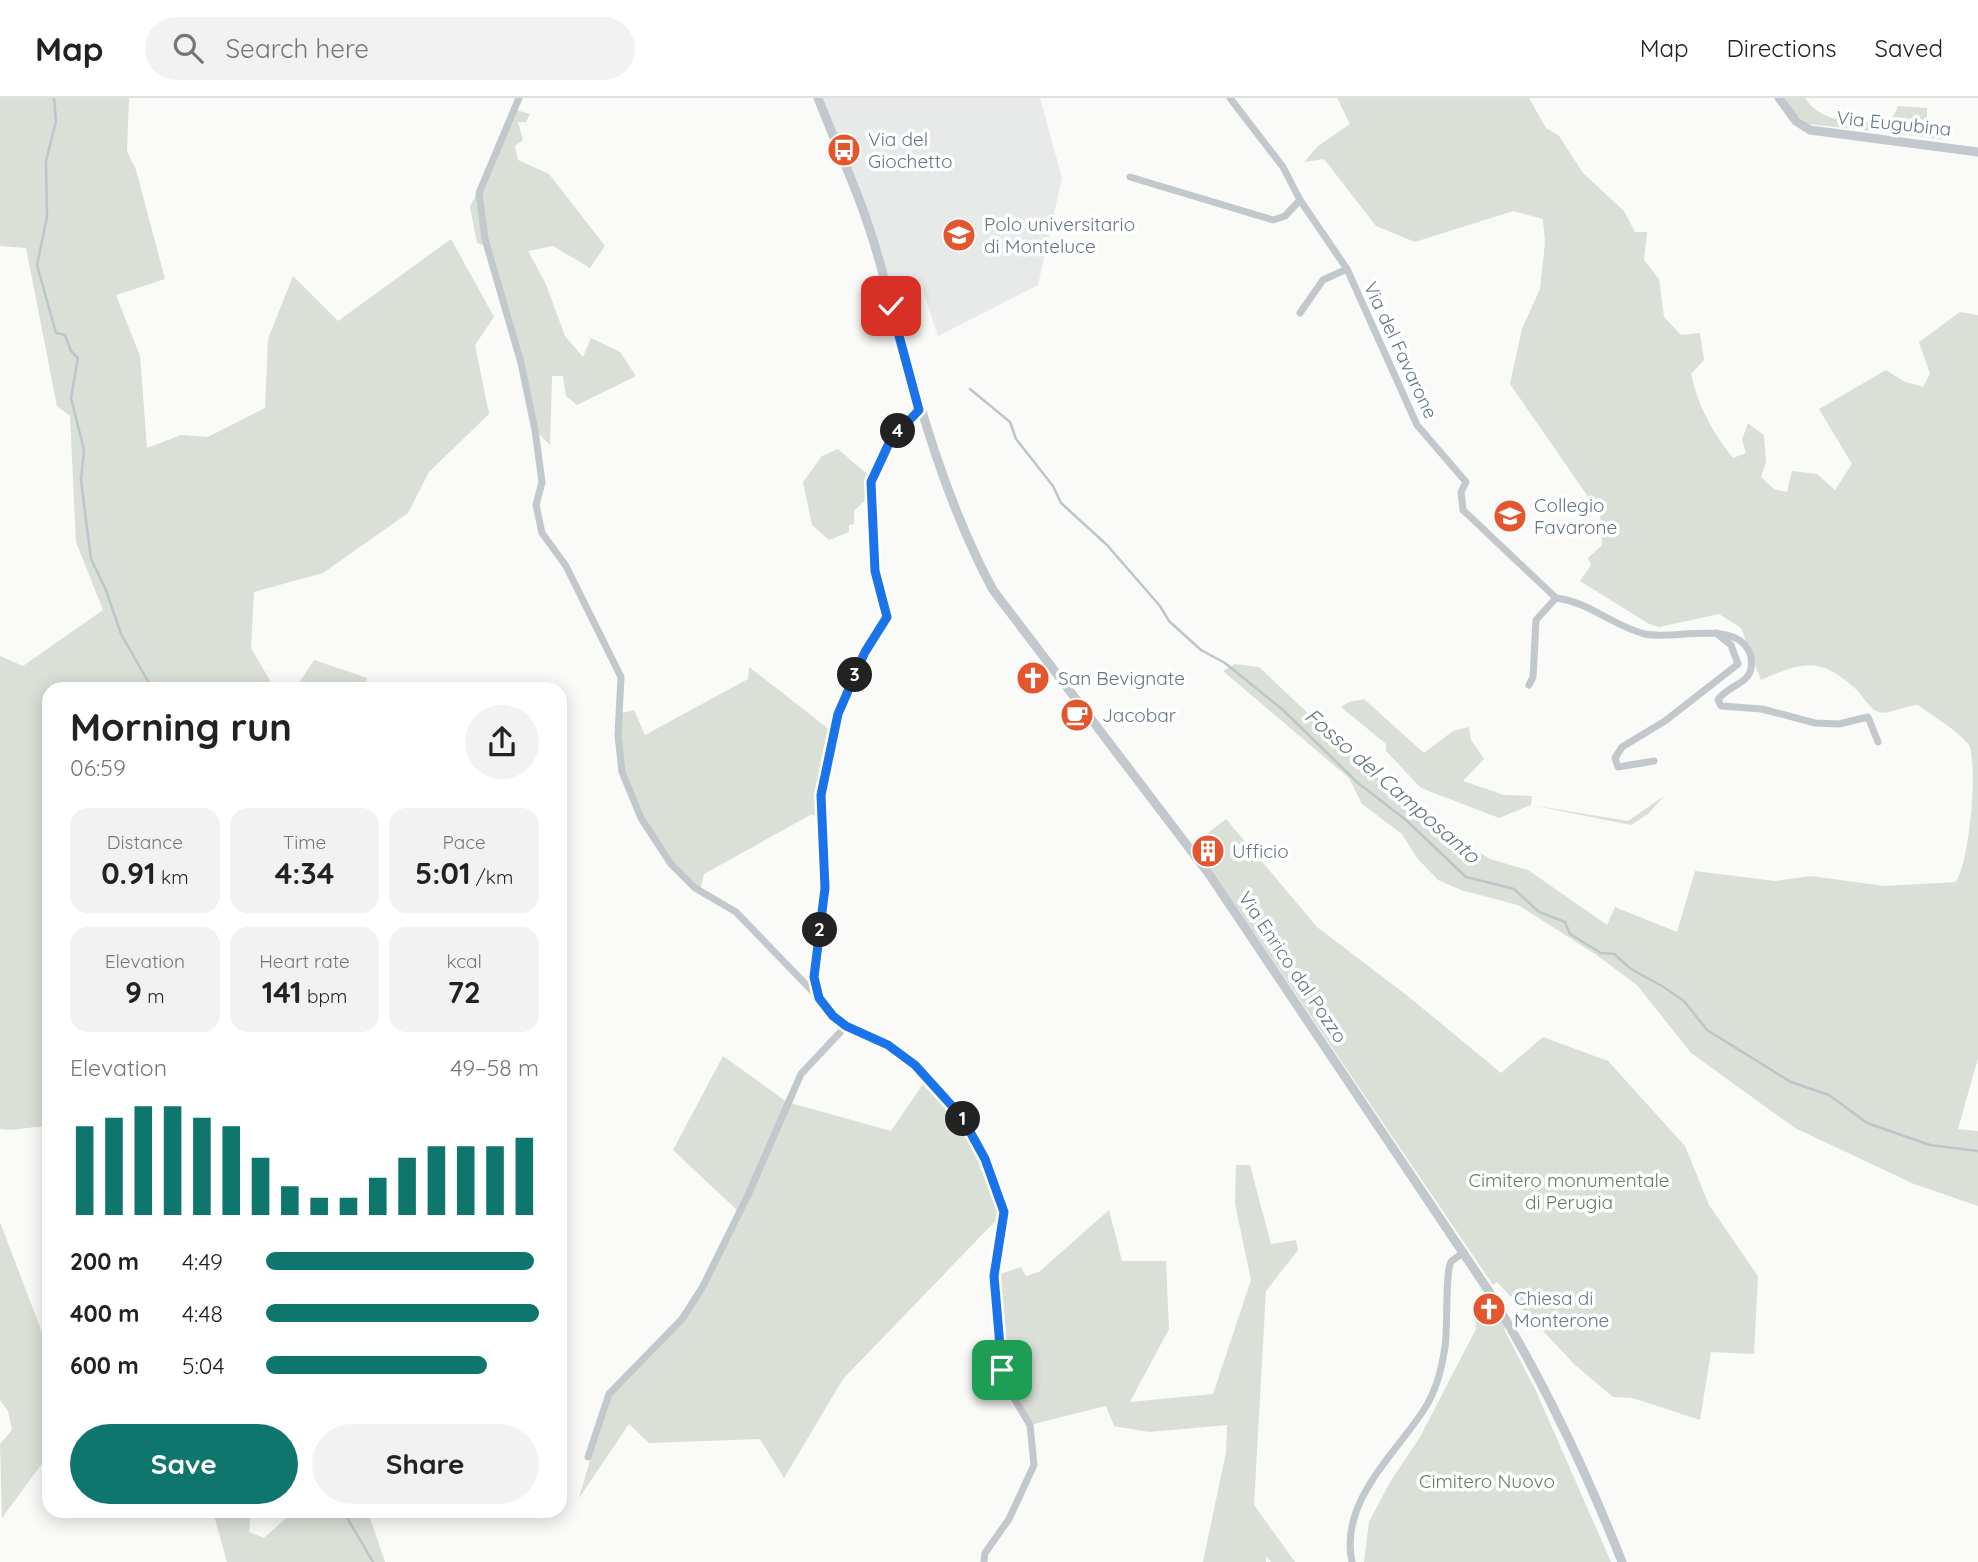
<!DOCTYPE html>
<meta charset="utf-8">
<style>
:root{--surface:#fff;--page:#f2f2f2;--text:#222;--muted:#767676;--line:#e0e0e0;--accent:#0f766e}
body{margin:0;font-family:Quicksand,sans-serif;background:var(--page);color:var(--text);height:100vh;display:flex;flex-direction:column;font-size:26px;white-space:nowrap}
*{box-sizing:border-box;margin:0}
p{font-size:23px;color:var(--muted)}
.icon{flex:none;width:38px;height:38px;fill:none;stroke:currentColor;stroke-width:2;stroke-linecap:round;stroke-linejoin:round}
.map{position:relative;flex:1;overflow:hidden}
.panel{position:absolute;left:42px;top:584px;width:525px;height:836px;display:flex;flex-direction:column;background:var(--surface);border-radius:21px;box-shadow:0 4px 18px #0003}
.panel>*{flex:none}
.pin{position:absolute;display:grid;place-items:center;width:60px;height:60px;color:#fff;margin:-30px;border-radius:14px;box-shadow:0 4px 10px #0006}
.km{position:absolute;width:35px;height:35px;margin:-18px;border-radius:50%;background:#222;color:#fff;font-size:19px;line-height:35px;text-align:center}
.round{display:grid;place-items:center;flex:none;width:74px;height:74px;border-radius:37px;background:var(--page)}
.head{display:flex;align-items:center;justify-content:space-between;height:119px;padding:0 28px}
h1{font-size:38px;font-weight:700;line-height:52px}
.metrics{display:grid;grid-template-columns:repeat(3,1fr);gap:10px;height:119px;padding:7px 28px}
.metrics div{display:grid;align-content:center;border-radius:18px;background:var(--page);text-align:center}
.metrics b{font-size:30px;font-weight:700}
.metrics small{font-size:19px;font-weight:400}
.metrics p{font-size:19px}
.chart{height:196px;padding:14px 28px}
.chart p{display:flex;justify-content:space-between}
.chart svg{width:100%;height:126px;margin-top:7px;stroke:var(--accent);stroke-width:6}
.cta{display:flex;gap:14px;margin-top:auto;padding:14px 28px}
.cta a{flex:1;height:80px;border-radius:42px;background:var(--accent);color:#fff;font-size:28px;font-weight:700;line-height:80px;text-align:center}
.cta a+a{background:var(--page);color:var(--text)}
ul{padding:0 28px;list-style:none;font-size:23px}
li{display:grid;grid-template-columns:112px 84px 1fr;align-items:center;height:52px}
li i{height:18px;border-radius:9px;background:var(--accent)}
header{display:flex;align-items:center;gap:42px;box-sizing:border-box;height:98px;padding:0 35px;background:var(--surface);border-bottom:2px solid var(--line)}
header strong{font-size:33px}
nav{display:flex;gap:38px;margin-inline-start:auto;font-size:24px}
.search{width:490px;height:63px;background:var(--page);display:flex;align-items:center;gap:18px;box-sizing:border-box;padding:0 24px;border-radius:38px;color:var(--muted);font-size:26px}
.map>svg:first-child{display:block}
</style>
<header>
<strong>Map</strong>
<div class="search"><svg class="icon" aria-label="search" viewBox="0 0 24 24"><circle cx="10" cy="10" r="6"/><path d="M15 15l6 6"/></svg>Search here</div>
<nav><a>Map</a><a>Directions</a><a>Saved</a></nav>
</header>
<div class="map">
<svg width="1978" height="1464" viewBox="0 0 1978 1464">
<rect width="100%" height="100%" fill="#fafaf8"/>
<polygon fill="#e8e9e9" points="823,0 1040,0 1062,80 1038,187 938,238 920,184 887,194"/>
<g fill="#dadfd7">
<path d="M 0,0 L 129,0 L 127,53 L 136,72 L 165,181 L 116,197 L 140,258 L 147,350 L 181,337 L 208,339 L 265,310 L 268,241 L 293,178 L 338,223 L 451,141 L 494,219 L 475,247 L 489,316 L 429,374 L 408,415 L 323,475 L 254,494 L 251,550 L 275,591 L 49,592 L 49,1029 C 32,1027 16,1034 0,1031 L 0,558 L 23,568 L 103,512 L 76,444 L 70,318 L 57,308 L 26,150 L 0,148 Z"/>
<path d="M 1337,0 L 1529,0 L 1546,30 L 1559,38 L 1583,75 L 1624,113 L 1635,134 L 1647,134 L 1644,162 L 1659,181 L 1664,219 L 1681,237 L 1700,235 L 1704,262 L 1691,276 C 1698,308 1712,334 1733,360 L 1746,355 L 1742,342 L 1748,325 L 1764,337 L 1766,364 L 1761,379 L 1774,391 L 1787,394 L 1792,373 L 1817,376 L 1835,392 L 1852,366 L 1819,311 L 1886,272 L 1903,283 L 1923,289 L 1930,276 L 1919,244 L 1960,214 L 1978,217 L 1978,960 L 1958,1031 L 1978,1033 L 1978,1108 L 1914,1086 L 1795,1030 L 1691,955 L 1637,887 L 1595,856 L 1518,807 L 1461,792 L 1438,782 L 1417,760 L 1402,736 L 1362,706 L 1349,680 L 1223,573 L 1235,566 L 1259,569 L 1367,671 L 1436,728 L 1490,761 L 1528,772 L 1607,827 L 1615,809 L 1677,834 L 1695,773 L 1775,783 L 1811,778 L 1884,788 L 1956,784 C 1970,761 1978,669 1969,647 C 1956,631 1934,619 1918,607 C 1905,607 1886,619 1876,613 C 1870,610 1863,599 1858,593 C 1821,558 1804,563 1761,582 L 1741,530 L 1719,516 L 1659,529 L 1649,526 L 1580,483 L 1591,467 L 1588,460 L 1602,447 L 1600,416 L 1510,286 L 1522,231 L 1540,191 L 1545,145 L 1543,121 L 1513,113 L 1415,144 L 1376,128 L 1324,61 L 1304,64 L 1318,48 L 1350,26 Z"/>
<path d="M 1785,0 L 1805,0 C 1823,28 1861,24 1891,23 L 1898,8 L 1927,10 L 1927,24 L 1945,33 L 1942,41 L 1809,26 L 1794,15 Z"/>
<polygon points="516,12 530,16 526,24 518,24 523,42 515,48 518,62 549,76 605,148 590,170 553,148 528,153 545,184 565,238 583,259 591,240 620,254 636,278 577,307 566,298 563,278 552,278 550,347 535,332 488,149 477,145 470,109"/>
<polygon points="838,351 873,381 871,402 865,402 854,413 854,426 849,427 849,434 829,442 812,427 803,384 822,358"/>
<polygon points="314,562 367,580 362,591 295,591"/>
<path d="M 749,569 L 830,632 L 821,724 L 812,716 L 704,776 L 700,793 C 665,761 637,722 623,676 C 618,658 620,635 619,616 L 634,612 L 645,637 L 748,581 Z"/>
<polygon points="1364,601 1424,655 1453,633 1469,629 1471,642 1484,661 1463,683 1504,697 1532,698 1531,707 1628,723 1664,698 1648,716 1631,727 1531,707 1499,720 1421,690 1386,653 1386,646 1341,609 1349,604"/>
<polygon points="1226,721 1317,829 1409,899 1501,975 1543,939 1608,963 1685,1048 1709,1107 1758,1178 1754,1256 1711,1254 1700,1322 1633,1300 1613,1299 1575,1267 1497,1184 1493,1187 1194,746"/>
<polygon points="723,958 787,1004 891,1033 927,980 962,1019 978,1047 1004,1114 843,1281 784,1380 760,1341 649,1345 629,1326 579,1400 609,1296 682,1220 739,1114 673,1052"/>
<polygon points="1236,1067 1250,1067 1271,1146 1296,1142 1298,1152 1266,1193 1254,1407 1295,1464 1271,1464 1266,1458 1266,1464 1203,1464 1226,1354 1227,1327 1149,1334 1114,1328 1106,1308 1030,1327 1006,1287 994,1178 1021,1169 1026,1178 1039,1174 1109,1112 1122,1163 1166,1163 1169,1231 1130,1304 1213,1296 1251,1182 1235,1106"/>
<polygon points="0,1124 49,1253 49,1356 2,1420 0,1346 12,1332 8,1313 0,1302"/>
<polygon points="1488,1198 1508,1228 1504,1231 1536,1293 1611,1464 1364,1464 1369,1424 1390,1384 1420,1339 1476,1231 1474,1208"/>
<polygon points="213,1414 251,1414 249,1434 264,1440 293,1414 368,1414 385,1464 227,1464"/>
</g>
<g fill="none" stroke-linecap="round" stroke-linejoin="round">
<g stroke="#bbc7cb" stroke-width="2.5">
<polyline points="54,0 56,23 46,63 47,119 37,167 56,235 65,237 71,253 78,260 71,300 84,352 81,382 91,461 106,492 121,536 153,592"/>
<polyline points="970,291 1010,324 1016,341 1053,388 1061,405 1107,447 1160,508 1169,523 1201,552 1225,565 1283,612 1358,685 1406,722 1466,779 1514,791 1539,814 1565,824 1570,836 1601,855 1614,856 1631,871 1662,888 1684,903 1707,932 1791,984 1829,997 1867,1025 1930,1047 1978,1053"/>
<polyline points="347,1414 346,1418 373,1464"/>
</g>
<g stroke="#c3c8cc" stroke-width="7">
<polyline points="519,0 479,95 485,141 521,265 535,332 542,384 536,407 542,435 566,468 621,579 618,637 622,674 641,720 671,766 695,790 736,814 846,928 801,976 748,1097 702,1190 682,1221 609,1296 588,1359"/>
<path d="M 1230,0 L 1283,69 L 1300,102 L 1347,171 L 1417,327 L 1466,384 L 1461,394 L 1463,412 L 1556,500 C 1589,504 1613,528 1645,536 C 1674,543 1741,519 1751,559 C 1752,566 1752,573 1747,579 C 1739,588 1725,591 1718,602 L 1721,608 L 1762,611 L 1815,625 L 1839,626 L 1868,619 L 1878,644"/>
<polyline points="1130,79 1273,122 1285,118 1300,102"/>
<polyline points="1300,215 1323,182 1347,171"/>
<polyline points="1529,587 1533,579 1536,522 1556,500"/>
<polyline points="1654,663 1618,669 1615,660 1622,649 1665,623 1738,566 1731,547 1716,535"/>
<path d="M 818,898 C 811,862 824,827 825,791 C 827,761 819,730 821,700 C 823,643 854,565 887,519 L 875,473 L 871,384 L 890,343 L 919,312"/>
<polyline points="846,928 888,947 915,967 962,1019 985,1061 1004,1114 994,1178 1001,1266 1006,1287 1030,1327 1034,1367 1009,1421 985,1455 984,1464"/>
<path d="M 1352,1464 C 1339,1403 1396,1356 1425,1310 C 1436,1293 1442,1269 1445,1249 C 1448,1232 1445,1173 1451,1164 C 1454,1161 1460,1157 1464,1154"/>
</g>
<g stroke="#c3c8cc" stroke-width="9">
<path d="M 818,0 C 838,51 862,102 877,155 C 910,269 936,386 993,492 L 1209,776 L 1488,1192 C 1541,1278 1585,1370 1622,1464"/>
<polyline points="1779,0 1796,23 1810,32 1978,54"/>
</g>
</g>
<g fill="none" stroke-linecap="round" stroke-linejoin="round">
<defs>
<polyline id="route" points="891,208 919,312 890,343 871,384 875,473 887,519 865,554 838,616 821,697 825,790 814,879 819,900 833,918 846,928 888,947 915,967 962,1019 985,1061 1004,1114 994,1178 1002,1272"/>
</defs>
<use href="#route" stroke="#fff" stroke-width="14"/>
<use href="#route" stroke="#1a73e8" stroke-width="9"/>
</g>
<defs>
<symbol id="bus-disc" viewBox="-11 -11 22 22"><circle r="9.5" fill="#e4572e" stroke="#fff"/><path d="M-5-6H5V4H4V6H2V4H-2V6H-4V4H-5ZM-3.5-4V0h7V-4ZM-3.5 1.2v1.5H-2V1.2ZM2 1.2v1.5H3.5V1.2Z" fill="#fff"/></symbol>
<symbol id="university-disc" viewBox="-11 -11 22 22"><circle r="9.5" fill="#e4572e" stroke="#fff"/><path d="M0-5L7-2L0 1L-7-2ZM-4 1L0 2.5L4 1V4Q0 6-4 4Z" fill="#fff"/></symbol>
<symbol id="church-disc" viewBox="-11 -11 22 22"><circle r="9.5" fill="#e4572e" stroke="#fff"/><path d="M-1.2-6h2.4v3.5h3.3v2.4h-3.3V6h-2.4V-.1h-3.3v-2.4h3.3Z" fill="#fff"/></symbol>
<symbol id="cafe-disc" viewBox="-11 -11 22 22"><circle r="9.5" fill="#e4572e" stroke="#fff"/><path d="M-5.5-4.5H6V0H3Q3 3.5 0 3.5H-2.5Q-5.5 3.5-5.5 0ZM3-3.2v2h1.7v-2ZM-6 4.5H4V6H-6Z" fill="#fff"/></symbol>
<symbol id="building-disc" viewBox="-11 -11 22 22"><circle r="9.5" fill="#e4572e" stroke="#fff"/><path d="M-4-6H4V6H1V3H-1V6H-4ZM-2.5-4.3h1.7v1.8h-1.7ZM.8-4.3h1.7v1.8H.8ZM-2.5-1h1.7V.8h-1.7ZM.8-1h1.7V.8H.8Z" fill="#fff"/></symbol>
</defs>
<g fill-rule="evenodd">
<use href="#bus-disc" x="825" y="33" width="38" height="38"/>
<use href="#university-disc" x="940" y="118" width="38" height="38"/>
<use href="#university-disc" x="1491" y="399" width="38" height="38"/>
<use href="#church-disc" x="1014" y="561" width="38" height="38"/>
<use href="#cafe-disc" x="1058" y="598" width="38" height="38"/>
<use href="#building-disc" x="1189" y="734" width="38" height="38"/>
<use href="#church-disc" x="1470" y="1192" width="38" height="38"/>
</g>
<g text-anchor="middle" stroke-width="7" stroke-linejoin="round" paint-order="stroke">
<g font-size="19" fill="#657683" stroke="#fff">
<text transform="translate(1894 25) rotate(6)" y="7">Via Eugubina</text>
<text transform="translate(1401 252) rotate(65)" y="7">Via del Favarone</text>
<text transform="translate(1293 869) rotate(56)" y="7">Via Enrico dal Pozzo</text>
</g>
<g font-size="19" fill="#657683" stroke="#fff" text-anchor="start">
<text x="868" y="48">Via del<tspan x="868" dy="22">Giochetto</tspan></text>
<text x="984" y="133">Polo universitario<tspan x="984" dy="22">di Monteluce</tspan></text>
<text x="1534" y="414">Collegio<tspan x="1534" dy="22">Favarone</tspan></text>
<text x="1058" y="587">San Bevignate</text>
<text x="1102" y="624">Jacobar</text>
<text x="1232" y="760">Ufficio</text>
<text x="1514" y="1207">Chiesa di<tspan x="1514" dy="22">Monterone</tspan></text>
</g>
<g font-size="19" fill="#687a64" stroke="#fff">
<text x="1569" y="1089">Cimitero monumentale<tspan x="1569" dy="22">di Perugia</tspan></text>
<text x="1487" y="1390">Cimitero Nuovo</text>
</g>
<g font-size="21" font-style="italic" fill="#60757c" stroke="#fff">
<text transform="translate(1392 688) rotate(41)" y="7">Fosso del Camposanto</text>
</g>
</g>
</svg>
<div class="pin" style="left:1002px;top:1272px;background:#1e9e55"><svg class="icon" aria-label="arrive" viewBox="0 0 24 24"><path d="M6 21V4h12l-3 4 3 4H6"/></svg></div>
<div class="pin" style="left:891px;top:208px;background:#d93025"><svg class="icon" aria-label="check" viewBox="0 0 24 24"><path d="M5 12l5 5 9-10"/></svg></div>
<b class="km" style="left:963px;top:1021px">1</b>
<b class="km" style="left:820px;top:832px">2</b>
<b class="km" style="left:855px;top:577px">3</b>
<b class="km" style="left:898px;top:333px">4</b>
<section class="panel">
<div class="head"><div><h1>Morning run</h1><p>06:59</p></div><a class="round"><svg class="icon" aria-label="share" viewBox="0 0 24 24"><path d="M12 15V3M7 8l5-5 5 5M5 13v7h14v-7"/></svg></a></div>
<div class="metrics">
<div><p>Distance</p><b>0.91<small> km</small></b></div>
<div><p>Time</p><b>4:34</b></div>
<div><p>Pace</p><b>5:01<small> /km</small></b></div>
</div>
<div class="metrics">
<div><p>Elevation</p><b>9<small> m</small></b></div>
<div><p>Heart rate</p><b>141<small> bpm</small></b></div>
<div><p>kcal</p><b>72</b></div>
</div>
<div class="chart"><p><span>Elevation</span>49–58 m</p>
<svg viewBox="0 0 160 44" preserveAspectRatio="none"><path d="M5 44V13M15 44V10M25 44V6M35 44V6M45 44V10M55 44V13M65 44V24M75 44V34M85 44V38M95 44V38M105 44V31M115 44V24M125 44V20M135 44V20M145 44V20M155 44V17"/></svg>
</div>
<ul>
<li><b>200 m</b>4:49<i style="width:98%"></i></li>
<li><b>400 m</b>4:48<i style="width:100%"></i></li>
<li><b>600 m</b>5:04<i style="width:81%"></i></li>
</ul>
<div class="cta"><a>Save</a><a>Share</a></div>
</section>
</div>
